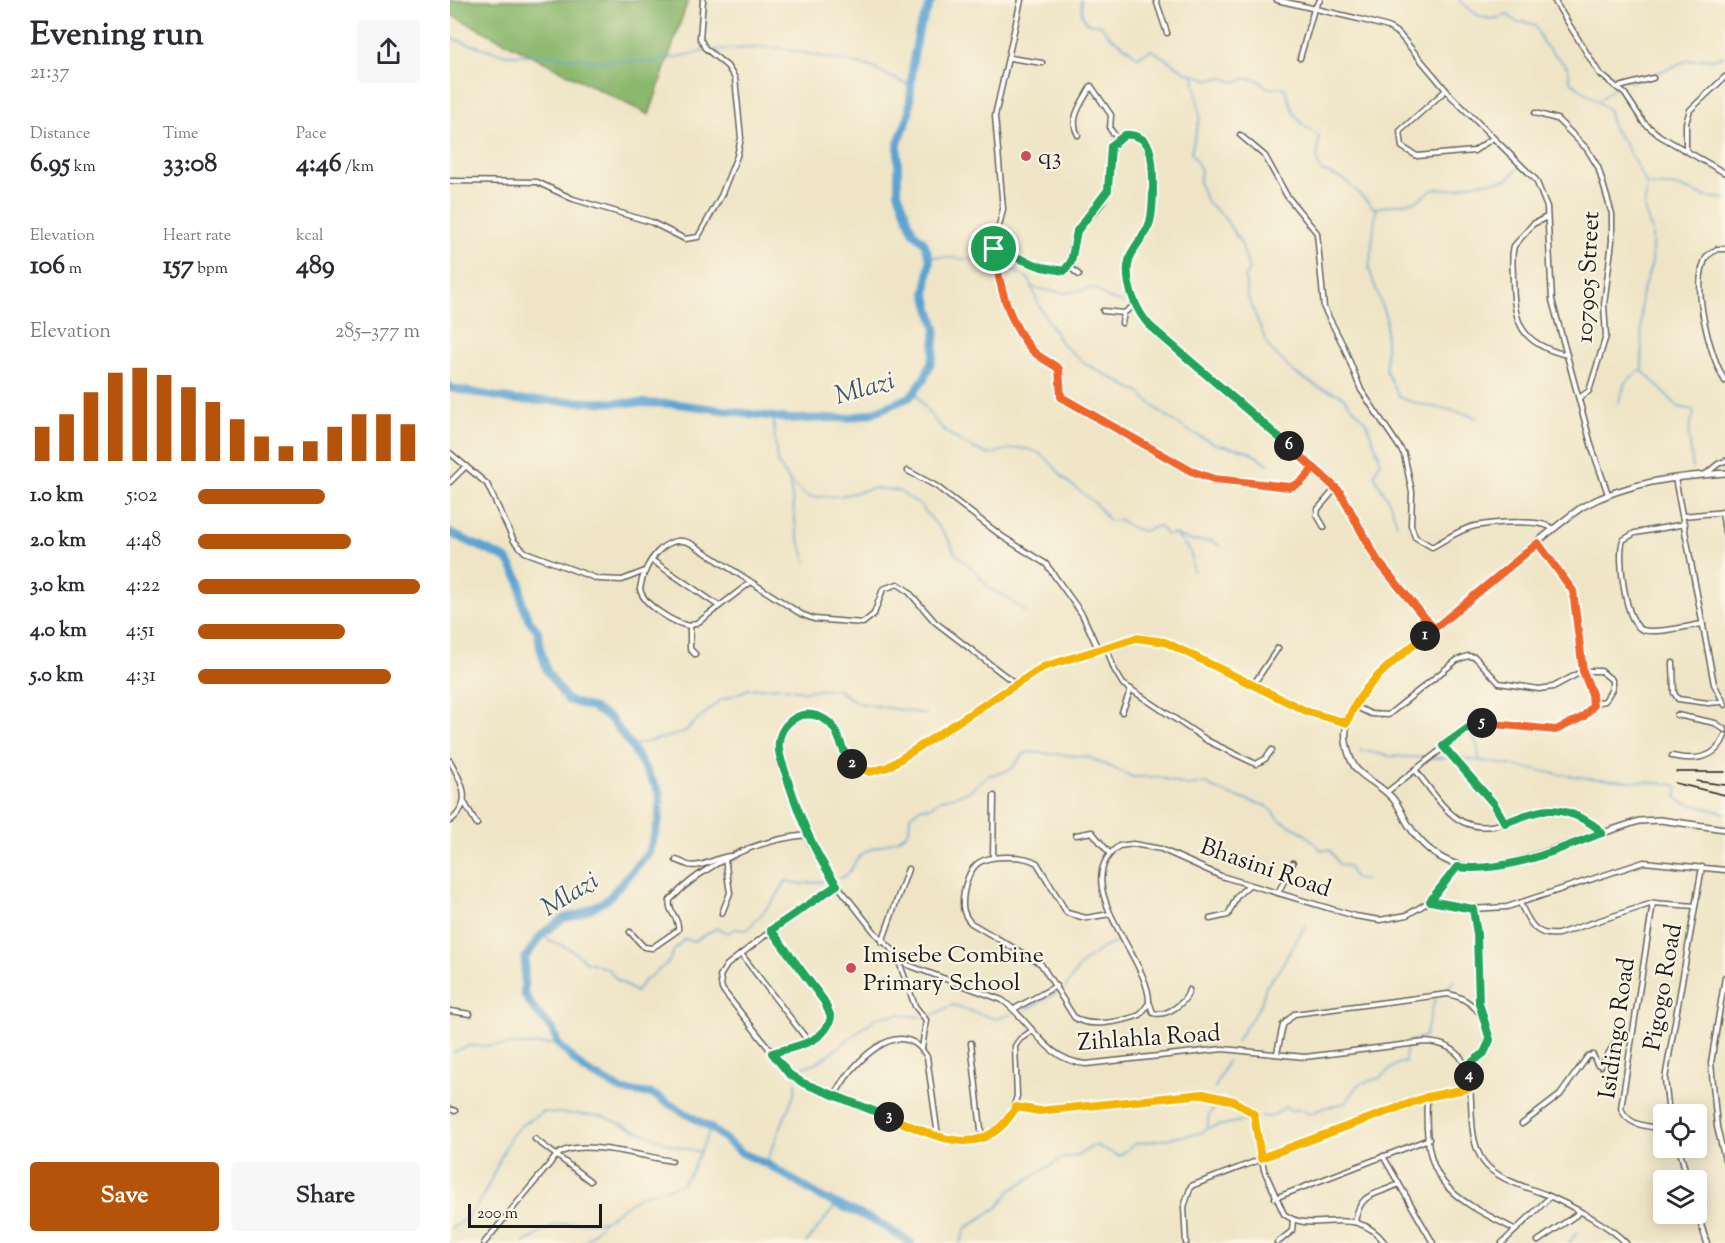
<!DOCTYPE html>
<meta charset="utf-8">
<style>
:root{--surface:#fff;--page:#f7f7f7;--text:#2b2b33;--muted:#7c7c81;--accent:#b45309}
body{margin:0;font-family:"Sorts Mill Goudy",serif;background:var(--page);color:var(--text);height:100vh;display:flex;flex-direction:column;font-size:22px;white-space:nowrap}
*{box-sizing:border-box;margin:0}
p{font-size:20px;color:var(--muted)}
.icon{flex:none;width:33px;height:33px;fill:none;stroke:currentColor;stroke-width:2;stroke-linecap:round;stroke-linejoin:round}
.map{position:relative;flex:1;overflow:hidden}
.drawer{display:flex;flex-direction:column;background:var(--surface);width:450px}
.drawer>*{flex:none}
.buttons{position:absolute;left:1203px;top:1104px;display:grid;gap:12px}
.buttons a{display:grid;place-items:center;width:54px;height:54px;border-radius:6px;background:var(--surface);box-shadow:0 3px 15px #0003;font-size:30px}
.scale{position:absolute;left:18px;bottom:15px;width:134px;box-sizing:border-box;padding-left:6px;border:3px solid #1c1c1c;border-top:0;font-size:16px;line-height:21px;white-space:nowrap;color:#1c1c1c;-webkit-text-stroke:4px #fcf5e5;paint-order:stroke}
.pin{position:absolute;display:grid;place-items:center;width:51px;height:51px;color:#fff;margin:-26px;border:3px solid #fff;border-radius:50%;box-shadow:0 2px 6px #0007}
.km{position:absolute;width:30px;height:30px;margin:-15px;border-radius:50%;background:#222;color:#fff;font-size:16px;line-height:30px;text-align:center}
.round{display:grid;place-items:center;flex:none;width:63px;height:63px;border-radius:6px;background:var(--page)}
.summary{display:flex;align-items:center;justify-content:space-between;height:102px;padding:0 30px}
h1{font-size:33px;font-weight:700;line-height:45px}
.metrics{display:grid;grid-template-columns:repeat(3,1fr);gap:9px;height:102px;padding:6px 30px}
.metrics div{display:grid;align-content:center}
.metrics b{font-size:26px;font-weight:700}
.metrics small{font-size:16px;font-weight:400}
.metrics p{font-size:16px}
.chart{height:168px;padding:12px 30px}
.chart p{display:flex;justify-content:space-between}
.chart svg{width:100%;height:108px;margin-top:6px;stroke:var(--accent);stroke-width:6}
.cta{display:flex;gap:12px;margin-top:auto;padding:12px 30px}
.cta a{flex:1;height:69px;border-radius:6px;background:var(--accent);color:#fff;font-size:24px;font-weight:700;line-height:69px;text-align:center}
.cta a+a{background:var(--page);color:var(--text)}
ul{padding:0 30px;list-style:none;font-size:20px}
li{display:grid;grid-template-columns:96px 72px 1fr;align-items:center;height:45px}
li i{height:15px;border-radius:8px;background:var(--accent)}
main{display:flex;flex:1;min-height:0}
.map>svg:first-child{display:block}
</style>
<main>
<section class="drawer">
<div class="summary"><div><h1>Evening run</h1><p>21:37</p></div><a class="round"><svg class="icon" aria-label="share" viewBox="0 0 24 24"><path d="M12 15V3M7 8l5-5 5 5M5 13v7h14v-7"/></svg></a></div>
<div class="metrics">
<div><p>Distance</p><b>6.95<small> km</small></b></div>
<div><p>Time</p><b>33:08</b></div>
<div><p>Pace</p><b>4:46<small> /km</small></b></div>
</div>
<div class="metrics">
<div><p>Elevation</p><b>106<small> m</small></b></div>
<div><p>Heart rate</p><b>157<small> bpm</small></b></div>
<div><p>kcal</p><b>489</b></div>
</div>
<div class="chart"><p><span>Elevation</span>285–377 m</p>
<svg viewBox="0 0 160 44" preserveAspectRatio="none"><path d="M5 44V30M15 44V25M25 44V16M35 44V8M45 44V6M55 44V9M65 44V14M75 44V20M85 44V27M95 44V34M105 44V38M115 44V36M125 44V30M135 44V25M145 44V25M155 44V29"/></svg>
</div>
<ul>
<li><b>1.0 km</b>5:02<i style="width:57%"></i></li>
<li><b>2.0 km</b>4:48<i style="width:69%"></i></li>
<li><b>3.0 km</b>4:22<i style="width:100%"></i></li>
<li><b>4.0 km</b>4:51<i style="width:66%"></i></li>
<li><b>5.0 km</b>4:31<i style="width:87%"></i></li>
</ul>
<div class="cta"><a>Save</a><a>Share</a></div>
</section>
<div class="map">
<svg width="1275" height="1243" viewBox="0 0 1275 1243">
<rect width="100%" height="100%" fill="#fcf5e5"/>
<filter id="ink" filterUnits="userSpaceOnUse"><feTurbulence type="fractalNoise" baseFrequency=".0167" numOctaves="2"/><feDisplacementMap in="SourceGraphic" scale="12" xChannelSelector="R" yChannelSelector="G"/><feConvolveMatrix kernelMatrix="1 2 1 2 8 2 1 2 1" color-interpolation-filters="sRGB"/></filter>
<filter id="wash" filterUnits="userSpaceOnUse"><feTurbulence type="fractalNoise" baseFrequency=".008" numOctaves="4" result="noise"/><feDisplacementMap in="SourceGraphic" scale="24" xChannelSelector="R" yChannelSelector="G"/><feGaussianBlur stdDeviation="1.35" result="paint"/><feColorMatrix in="noise" values="0 0 0 0 0 0 0 0 0 0 0 0 0 0 0 0 0 1.4 0 .05"/><feComposite in="paint" operator="in"/></filter>
<g filter="url(#wash)">
<rect width="100%" height="100%" fill="#efe5c6"/>
<polygon fill="#8cb86e" stroke="#546a45" stroke-width="1.5" points="0,0 238,0 199,115 0,14"/>
<g fill="none" stroke-linecap="round" stroke-linejoin="round">
<g stroke="#5aa2d1" stroke-width="1.5">
<path d="M 631,0 L 632,14 L 637,23 L 651,25 C 659,40 676,44 687,57 L 702,50 L 736,72 L 758,79 L 772,78 L 785,82 L 798,78 L 808,80 L 818,88 L 835,88 L 843,112 L 853,125 L 869,136 L 867,160 L 871,171 L 895,180 L 926,210 L 919,269 L 936,318 L 936,371 L 949,397 C 974,409 1003,407 1027,418"/>
<path d="M 1009,0 C 1027,16 1034,24 1058,15 L 1068,23 L 1075,22 L 1085,25 L 1093,43 L 1118,68 L 1120,81 L 1158,109 L 1163,128 L 1175,144 L 1197,185 L 1194,209 L 1202,232 L 1202,263 L 1191,296 L 1192,368 L 1176,382 L 1168,403"/>
<polyline points="0,38 56,55 99,55 150,61 203,62 256,51"/>
<polyline points="260,50 324,47 418,66 460,86"/>
<polyline points="744,76 750,117 741,152 751,170 749,183 757,202 773,216 791,243 799,269 795,277 797,295 818,346 843,372 868,387 891,395 916,422 929,456 930,462 924,475 940,503 947,524"/>
<path d="M 1179,82 C 1196,77 1213,72 1228,64 C 1241,57 1261,62 1275,56"/>
<polyline points="1149,100 1164,88"/>
<polyline points="1197,185 1230,187 1256,197 1275,199"/>
<polyline points="925,208 966,201 984,189 1007,189 1019,184 1057,180 1069,167"/>
<polyline points="479,256 537,261 544,265"/>
<polyline points="549,266 561,269 579,279 589,306 612,344 636,364 690,393 709,411 739,431 765,444 796,450 819,464"/>
<polyline points="584,288 615,293 645,288 657,298 673,303"/>
<path d="M 1191,369 L 1228,407 L 1243,410 L 1244,415 C 1233,435 1244,450 1242,470"/>
<polyline points="0,381 5,389"/>
<path d="M 465,391 C 484,427 502,440 539,455 C 558,448 579,443 597,459 C 605,466 610,476 619,483 C 636,496 647,502 659,521 L 670,520 L 682,528 L 693,531 L 709,526 L 717,535 L 725,534 L 741,552 L 743,571"/>
<polyline points="323,416 327,462 340,482 347,534 357,563"/>
<polyline points="340,482 358,497 390,496 424,488 449,491 471,506 500,541 504,552 529,575 539,589 553,595 576,612"/>
<polyline points="726,535 742,541 762,541 770,546"/>
<polyline points="1020,732 1028,747 1029,759"/>
<polyline points="181,746 233,733 269,701 299,689 331,687 353,691 386,689 408,703 476,714"/>
<polyline points="910,750 939,756 978,758"/>
<polyline points="982,758 1002,758"/>
<path d="M 1006,758 C 1051,761 1094,774 1138,778 C 1167,781 1196,781 1225,785 L 1228,788 L 1226,797 L 1232,802 L 1275,813"/>
<path d="M 390,878 C 404,874 401,862 412,854 C 426,844 446,845 459,831 L 460,816 L 471,807 L 480,807 L 490,800 L 518,792 L 537,776 L 560,770 L 574,754 L 580,752 L 638,757 L 683,777 L 708,777 L 738,786 L 758,783 L 761,787 L 780,795 L 817,806 L 830,820 L 854,833 L 871,850 L 880,850 L 889,864 L 899,867 L 905,879 L 916,880"/>
<polyline points="93,933 99,940 122,950 135,961 158,969 166,979 186,992 193,982 219,962 224,950 235,939 244,941 267,928 278,933 284,929 297,930 325,899 336,881 352,884 374,881"/>
<polyline points="615,988 632,963 654,947 669,942"/>
<polyline points="985,993 996,991 1004,980"/>
<polyline points="576,1009 606,993"/>
<polyline points="476,1018 503,1005 545,1019 562,1014"/>
<polyline points="786,1042 811,1004 816,986 829,970 855,926"/>
<polyline points="955,1043 975,1036 985,999"/>
<polyline points="4,1052 18,1046 108,1044"/>
<polyline points="345,1077 350,1069 372,1060 427,1017 450,1014 471,1017"/>
<polyline points="765,1088 777,1061"/>
<path d="M 811,1116 C 822,1120 828,1112 836,1106 L 840,1110 L 852,1110 L 860,1114 L 873,1108 L 896,1103 L 909,1084 L 930,1078 L 947,1064 L 955,1062 L 956,1049"/>
<polyline points="757,1128 802,1119"/>
<polyline points="316,1163 345,1092 346,1082"/>
<path d="M 0,1228 C 34,1217 44,1163 62,1135 L 70,1126 L 93,1112 L 152,1116 L 222,1145 L 250,1152"/>
<polyline points="74,1243 104,1225 154,1221"/>
<polyline points="134,1243 154,1221 191,1195 230,1185 240,1174 261,1128"/>
<polyline points="356,1243 387,1204"/>
<polyline points="510,1243 516,1228 548,1207 561,1190 611,1159 630,1154 645,1145 669,1156 685,1144 751,1133 757,1128 759,1115 763,1109 760,1099"/>
<polyline points="1119,1243 1127,1232"/>
</g>
<g stroke="#5aa2d1" stroke-width="8">
<polyline points="0,388 64,400 228,404 339,419 398,418 422,413 460,397 474,379 483,357 486,329 476,293 480,259 474,242 463,232 448,192 448,143 459,115 463,60 469,30 482,0"/>
<polyline points="0,533 57,559 70,581 72,603 79,620 88,631 90,648 97,671 117,700 143,708 161,719 181,746 210,793 209,820 199,852 157,900 128,915 114,918 92,934 75,958 74,994 86,1012 103,1030 108,1044 133,1069 174,1091 202,1094 261,1128 292,1153 319,1165 371,1197 427,1222 461,1243"/>
</g>
</g>
</g>
<g filter="url(#ink)">
<g fill="none" stroke-linecap="round" stroke-linejoin="round">
<defs>
<g id="street">
<polyline points="571,0 545,116 553,209 544,248 608,271 614,271 620,263"/>
<polyline points="706,0 717,33"/>
<polyline points="827,0 909,19 938,27 949,34 1001,96 1086,180 1097,207 1102,300 1142,448 1158,494"/>
<polyline points="1104,0 1149,73 1175,94 1194,123 1210,136 1275,173"/>
<polyline points="560,58 592,63"/>
<polyline points="850,58 864,9 870,0"/>
<polyline points="1169,87 1203,78"/>
<polyline points="996,90 950,131 952,147 967,156 1024,151 1043,138"/>
<polyline points="1085,113 1107,119 1137,149 1148,167 1162,214 1162,241 1154,305 1156,336 1139,391 1129,398"/>
<path d="M 628,135 C 618,118 633,102 641,86 L 661,115 L 660,129 L 667,138"/>
<path d="M 790,135 L 815,156 L 837,196 L 867,233 L 874,308 L 894,347 L 911,390 L 954,454 L 962,492 L 961,525 L 965,537 L 982,547 C 995,540 1010,529 1025,526 C 1042,523 1091,518 1103,529"/>
<polyline points="1236,150 1236,123 1240,110 1275,77"/>
<polyline points="0,181 87,182 123,199 201,222 235,239 248,237 271,196 287,156 291,138 285,78 277,66 255,48 250,38 253,0"/>
<path d="M 1097,217 L 1083,224 L 1064,246 C 1061,257 1063,269 1063,280 C 1064,324 1071,344 1117,355"/>
<path d="M 544,249 C 549,284 559,321 582,350 C 590,360 605,362 611,372 L 611,397 L 741,471 L 764,479 L 840,487 L 850,483 L 864,468"/>
<path d="M 1275,249 L 1267,249 L 1257,256 C 1240,284 1259,354 1275,381"/>
<path d="M 629,275 L 621,268 C 617,218 650,221 658,189 C 662,170 653,148 671,136 C 710,124 707,203 699,224 C 694,239 680,249 678,265 C 676,283 684,302 693,318 L 890,492 L 927,560 L 983,628"/>
<polyline points="653,311 674,313"/>
<polyline points="672,323 674,313 686,304"/>
<polyline points="0,453 37,484 64,541 75,552 148,579 172,580 195,571"/>
<polyline points="458,471 486,486 553,537 596,564 632,614 648,649"/>
<polyline points="1256,474 1268,464 1275,461"/>
<polyline points="1225,478 1264,684 1275,705"/>
<polyline points="0,482 16,466"/>
<polyline points="1272,512 1275,532"/>
<polyline points="1233,516 1275,512"/>
<path d="M 1235,524 L 1185,533 L 1173,540 C 1167,555 1175,625 1193,630 C 1206,634 1238,626 1253,624"/>
<polyline points="874,527 867,515 868,509 886,488"/>
<polyline points="203,561 269,606"/>
<path d="M 301,582 L 250,621 L 240,626 C 225,624 193,605 190,589 C 193,565 216,530 242,544 L 351,614 L 364,619 L 413,623 L 424,614 L 433,589 L 448,584 L 458,591 L 485,622 L 566,684"/>
<polyline points="240,626 240,649 245,654"/>
<polyline points="656,646 664,669 673,684 758,741 806,764 815,759 822,750"/>
<polyline points="1223,663 1224,693 1228,699 1258,703 1272,702"/>
<polyline points="803,685 828,648"/>
<polyline points="904,706 921,714 938,715 1007,660 1018,656 1025,657 1049,683 1089,689 1103,687 1133,671 1151,671 1162,680 1162,689 1155,701 1144,703"/>
<polyline points="672,712 681,689"/>
<polyline points="1227,715 1265,723 1275,730"/>
<path d="M 897,723 L 858,712 L 720,644 L 696,637 L 681,639 L 593,667 L 464,752 L 431,770 L 414,771 L 402,765 L 383,726 L 369,716 L 355,715 L 346,717 L 335,726 L 330,736 L 330,757 L 360,844 L 374,868 L 426,934 L 458,965 L 552,1000 C 583,1022 594,1060 636,1064 L 773,1049 L 855,1057 L 975,1042 C 1045,1045 1006,1122 1033,1161 C 1046,1180 1077,1187 1097,1195 C 1120,1205 1159,1225 1176,1243"/>
<polyline points="994,746 1044,804 1055,822"/>
<path d="M 1222,756 C 1244,761 1267,759 1275,735"/>
<path d="M 0,761 C 12,782 24,803 0,821"/>
<path d="M 965,770 C 979,786 994,813 1013,822 C 1055,841 1082,793 1129,817 C 1138,822 1146,825 1152,833"/>
<polyline points="937,792 1021,726 1038,723 1105,730 1133,717 1143,706 1142,694 1133,671 1123,591 1088,543"/>
<polyline points="14,802 27,824"/>
<polyline points="626,835 642,832 660,854"/>
<polyline points="543,856 544,796"/>
<path d="M 226,860 C 230,861 235,864 238,865 C 251,869 268,856 281,856"/>
<polyline points="387,885 344,913 277,965 270,976 272,989 336,1070 348,1081 478,1133 506,1142 537,1136 561,1115 567,1096 565,1046 570,1039 582,1031"/>
<polyline points="828,893 843,863"/>
<polyline points="980,901 1020,909 1057,907 1194,862 1275,870"/>
<path d="M 1070,903 C 1079,922 1085,937 1108,934 L 1203,903 L 1245,906"/>
<path d="M 1203,903 L 1171,1108 C 1177,1126 1197,1126 1214,1129"/>
<polyline points="1023,909 1027,934 1029,1001 1034,1021"/>
<polyline points="272,913 280,893 275,859"/>
<path d="M 660,914 L 636,918 L 617,913 L 587,863 C 579,858 570,857 560,857 C 531,856 520,862 514,892 C 512,904 512,914 521,923 L 591,964 L 624,1017 C 638,1029 674,1021 690,1015 L 699,1003 C 701,959 615,884 669,846 L 683,844 L 711,849 L 771,876 L 905,916 L 930,920 L 957,915 L 977,903 L 1007,867"/>
<polyline points="760,919 778,915 787,896 799,885"/>
<path d="M 320,931 L 374,1001 L 381,1017 C 376,1043 344,1047 322,1053"/>
<path d="M 180,932 L 194,947 L 202,948 L 228,930 C 230,918 217,912 220,900 C 255,863 306,840 357,835"/>
<polyline points="432,942 458,869"/>
<polyline points="291,954 359,1042"/>
<polyline points="448,959 465,1006 476,1020 472,1049"/>
<polyline points="1275,977 1261,1063 1267,1127 1275,1160"/>
<path d="M 700,1004 L 703,1013 C 717,1017 736,1003 739,990"/>
<polyline points="564,1009 606,986"/>
<polyline points="0,1011 20,1014"/>
<polyline points="521,1043 532,1138"/>
<path d="M 827,1053 L 833,1025 L 844,1014 L 998,994 C 1033,1000 1057,1044 1017,1066"/>
<path d="M 385,1096 C 398,1067 450,1010 477,1057 L 488,1136"/>
<path d="M 977,1097 C 973,1183 995,1194 1066,1230"/>
<path d="M 566,1107 L 589,1111 L 753,1094 L 784,1101 L 804,1114 L 814,1170 L 834,1214 C 863,1237 904,1201 935,1243"/>
<polyline points="0,1109 5,1111"/>
<polyline points="1219,1114 1215,1079 1252,867"/>
<polyline points="1072,1124 1110,1095 1138,1056 1143,1055 1147,1064 1151,1066 1166,1041 1181,1037"/>
<polyline points="85,1139 140,1181"/>
<polyline points="1229,1148 1238,1180"/>
<polyline points="933,1156 983,1243"/>
<polyline points="825,1198 979,1139"/>
<polyline points="1246,1209 1257,1243"/>
<path d="M 905,1222 C 910,1191 925,1196 949,1184"/>
<polyline points="1088,1241 1129,1213"/>
<path d="M 34,1243 L 107,1155 C 127,1137 195,1157 222,1161"/>
<polyline points="736,1243 734,1207 741,1186 972,1098 1020,1088"/>
<polyline points="827,1243 842,1231 843,1220"/>
<polyline points="1052,1243 1100,1197"/>
</g>
<path id="secondary" d="M 1275,473 C 1223,477 1178,482 1132,507 C 1088,539 1048,576 1005,611 C 973,638 933,664 908,700 C 899,712 894,727 896,742 C 902,777 916,774 937,793 C 946,800 950,809 955,819 C 976,857 1010,875 1053,866 L 1189,821 L 1210,820 L 1275,829"/>
</defs>
<use href="#street" stroke="#666258" stroke-width="7"/>
<use href="#secondary" stroke="#666258" stroke-width="8"/>
<use href="#street" stroke="#fff" stroke-width="4"/>
<use href="#secondary" stroke="#fff" stroke-width="5"/>
<g stroke="#1c1c1c" stroke-width="1.5">
<polyline points="1226,772 1275,772"/>
<polyline points="1246,781 1275,785"/>
<polyline points="1225,783 1275,795"/>
</g>
</g>
</g>
<g fill="none" stroke-linecap="round" stroke-linejoin="round" filter="url(#ink)">
<defs>
<path id="split-1" d="M 544,249 C 549,284 558,322 582,350 C 590,359 601,362 609,369 L 611,397 L 741,471 L 764,479 L 840,487 L 850,483 L 864,468 L 890,492 L 927,560 L 984,629 L 975,636"/>
<path id="split-2" d="M 402,764 L 420,772 L 438,767 L 593,667 L 686,638 L 715,642 L 858,712 L 897,723 C 909,686 946,659 975,636"/>
<path id="split-3" d="M 402,764 C 390,752 391,731 377,721 C 369,715 356,712 347,717 C 337,722 330,731 329,742 C 327,754 334,766 337,778 C 350,817 363,852 387,885 L 321,930 L 374,1001 L 381,1017 C 376,1043 343,1047 322,1053 L 339,1074 L 353,1083 L 439,1117"/>
<path id="split-4" d="M 439,1117 C 486,1136 533,1164 566,1107 L 589,1111 L 753,1094 L 784,1101 L 804,1114 L 811,1158 L 977,1097 L 1020,1088 L 1019,1076"/>
<path id="split-5" d="M 1019,1076 L 1017,1066 L 1034,1053 L 1040,1040 L 1029,1003 L 1027,934 L 1023,909 L 980,901 L 1007,867 C 1057,873 1106,850 1152,833 C 1147,826 1140,823 1133,819 C 1101,803 1086,811 1055,823 L 1044,804 L 993,746 L 1021,726 L 1032,723"/>
<polyline id="split-6" points="839,446 890,492 927,560 984,629 1088,543 1123,591 1133,671 1142,694 1143,706 1133,717 1106,730 1032,723"/>
<path id="split-7" d="M 544,249 L 592,267 L 614,271 L 621,262 L 627,231 L 658,190 L 661,146 L 675,135 C 684,134 694,138 698,146 C 705,159 704,211 699,225 C 693,239 680,249 678,266 C 676,286 686,311 700,326 L 839,446"/>
</defs>
<use href="#split-1" stroke="#fff" stroke-width="12"/>
<use href="#split-2" stroke="#fff" stroke-width="12"/>
<use href="#split-3" stroke="#fff" stroke-width="12"/>
<use href="#split-4" stroke="#fff" stroke-width="12"/>
<use href="#split-5" stroke="#fff" stroke-width="12"/>
<use href="#split-6" stroke="#fff" stroke-width="12"/>
<use href="#split-7" stroke="#fff" stroke-width="12"/>
<use href="#split-1" stroke="#f0652b" stroke-width="8"/>
<use href="#split-2" stroke="#f5b400" stroke-width="8"/>
<use href="#split-3" stroke="#22a559" stroke-width="8"/>
<use href="#split-4" stroke="#f5b400" stroke-width="8"/>
<use href="#split-5" stroke="#22a559" stroke-width="8"/>
<use href="#split-6" stroke="#f0652b" stroke-width="8"/>
<use href="#split-7" stroke="#22a559" stroke-width="8"/>
</g>
<g fill="#d1495b" stroke="#fcf5e5" stroke-width="2">
<circle cx="576" cy="156" r="6"/>
<circle cx="401" cy="968" r="6"/>
</g>
<g text-anchor="middle" stroke-width="4.5" stroke-linejoin="round" paint-order="stroke">
<g font-size="24" fill="#1c1c1c" stroke="#fcf5e5" text-anchor="start">
<text x="588" y="164">q3</text>
<text x="413" y="962">Imisebe Combine<tspan x="413" dy="28">Primary School</tspan></text>
</g>
<g font-size="24" fill="#1c1c1c" stroke="#fcf5e5">
<text transform="translate(1137 277) rotate(-87)" y="8">107905 Street</text>
<text transform="translate(816 867) rotate(19)" y="8">Bhasini Road</text>
<text transform="translate(1212 987) rotate(-80)" y="8">Pigogo Road</text>
<text transform="translate(1166 1028) rotate(-82)" y="8">Isidingo Road</text>
<text transform="translate(699 1037) rotate(-4)" y="8">Zihlahla Road</text>
</g>
<g font-size="26" font-style="italic" fill="#38586d" stroke="#fcf5e5">
<text transform="translate(414 387) rotate(-16)" y="9">Mlazi</text>
<text transform="translate(119 893) rotate(-31)" y="9">Mlazi</text>
</g>
</g>
</svg>
<div class="buttons">
<a><svg class="icon" aria-label="locate" viewBox="0 0 24 24"><circle cx="12" cy="12" r="6"/><path d="M12 2v4M12 18v4M2 12h4M18 12h4"/></svg></a>
<a><svg class="icon" aria-label="layers" viewBox="0 0 24 24"><path d="M12 4l9 5-9 5-9-5zM3 14l9 5 9-5"/></svg></a>
</div>
<div class="scale">200 m</div>
<div class="pin" style="left:544px;top:249px;background:#1e9e55"><svg class="icon" aria-label="arrive" viewBox="0 0 24 24"><path d="M6 21V4h12l-3 4 3 4H6"/></svg></div>
<b class="km" style="left:975px;top:636px">1</b>
<b class="km" style="left:402px;top:764px">2</b>
<b class="km" style="left:439px;top:1117px">3</b>
<b class="km" style="left:1019px;top:1076px">4</b>
<b class="km" style="left:1032px;top:723px">5</b>
<b class="km" style="left:839px;top:446px">6</b>
</div>
</main>
